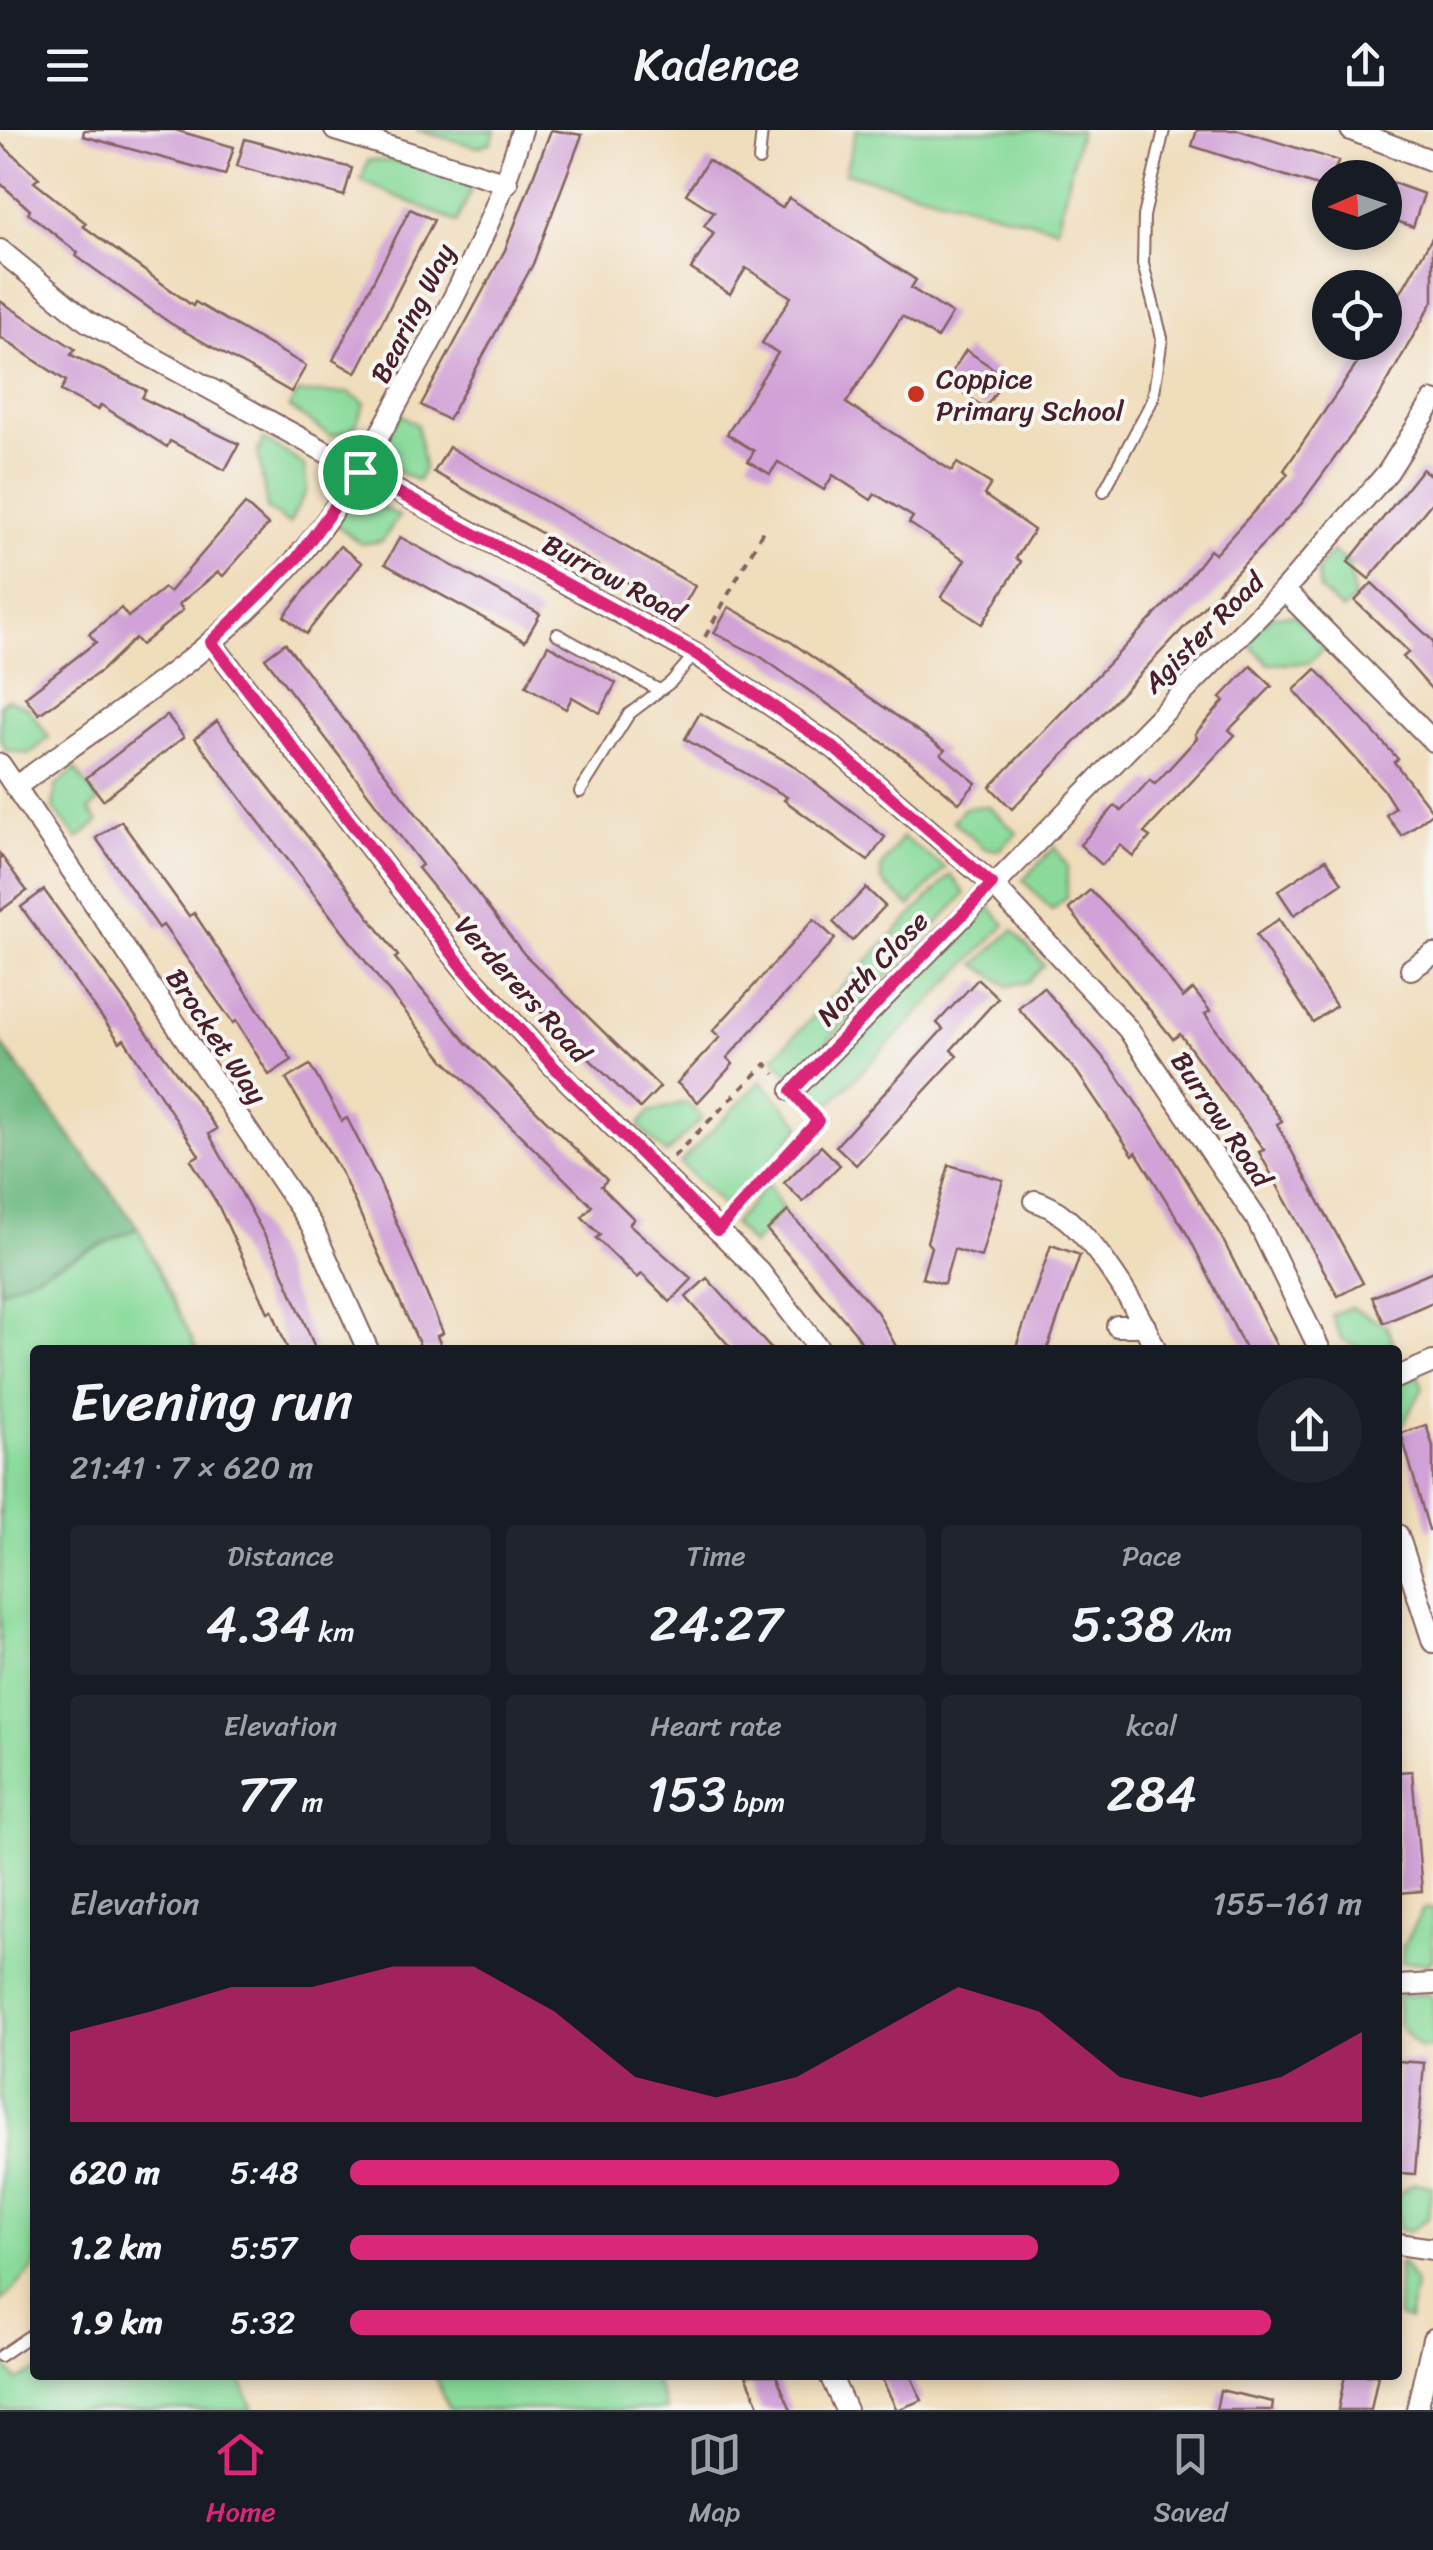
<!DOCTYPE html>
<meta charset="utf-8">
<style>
:root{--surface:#171b24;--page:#20242c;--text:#f1f3f6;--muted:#9ea1a6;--line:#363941;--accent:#db2777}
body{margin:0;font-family:Sriracha,sans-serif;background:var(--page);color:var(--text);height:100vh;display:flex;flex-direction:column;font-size:38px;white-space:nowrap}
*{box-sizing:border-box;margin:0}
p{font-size:32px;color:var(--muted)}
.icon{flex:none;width:55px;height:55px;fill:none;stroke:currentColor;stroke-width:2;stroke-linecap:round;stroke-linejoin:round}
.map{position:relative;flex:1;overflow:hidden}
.side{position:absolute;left:30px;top:1215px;width:1372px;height:1035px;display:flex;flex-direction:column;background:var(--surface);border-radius:10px;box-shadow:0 5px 15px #0003}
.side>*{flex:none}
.needle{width:65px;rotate:267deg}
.buttons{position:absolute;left:1312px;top:30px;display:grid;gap:20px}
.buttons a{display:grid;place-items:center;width:90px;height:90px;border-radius:50%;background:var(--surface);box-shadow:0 5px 15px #0003;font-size:50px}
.pin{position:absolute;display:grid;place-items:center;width:85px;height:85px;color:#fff;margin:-42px;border:5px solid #fff;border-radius:50%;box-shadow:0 2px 10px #0007}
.round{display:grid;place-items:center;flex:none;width:105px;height:105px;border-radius:52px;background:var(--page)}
.headline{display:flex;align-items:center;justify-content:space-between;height:170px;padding:0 40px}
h1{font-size:55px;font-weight:600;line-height:75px}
.stats{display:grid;grid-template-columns:repeat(3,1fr);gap:15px;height:170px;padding:10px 40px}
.stats div{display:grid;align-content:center;border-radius:10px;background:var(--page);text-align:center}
.stats b{font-size:50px;font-weight:600}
.stats small{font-size:28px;font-weight:400}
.stats p{font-size:28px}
.chart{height:280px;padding:20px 40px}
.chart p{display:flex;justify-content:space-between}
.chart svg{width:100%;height:180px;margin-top:10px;fill:var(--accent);opacity:.7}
ul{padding:0 40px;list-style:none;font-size:32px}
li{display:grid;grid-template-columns:160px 120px 1fr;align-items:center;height:75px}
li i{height:25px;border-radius:12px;background:var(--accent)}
header{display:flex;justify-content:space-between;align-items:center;height:130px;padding:0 40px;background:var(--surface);font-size:45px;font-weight:600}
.tab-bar{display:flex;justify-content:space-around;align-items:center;height:140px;border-top:2px solid var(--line);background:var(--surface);font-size:28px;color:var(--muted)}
.tab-bar a{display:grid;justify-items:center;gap:5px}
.tab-bar .active{color:var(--accent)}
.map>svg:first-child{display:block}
</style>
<header><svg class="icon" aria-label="menu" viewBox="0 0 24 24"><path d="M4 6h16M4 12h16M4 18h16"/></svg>Kadence<svg class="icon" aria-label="share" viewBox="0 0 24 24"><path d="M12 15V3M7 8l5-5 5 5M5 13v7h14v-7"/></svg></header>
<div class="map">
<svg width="1433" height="2280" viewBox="0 0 1433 2280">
<rect width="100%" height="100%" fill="#f6f6f2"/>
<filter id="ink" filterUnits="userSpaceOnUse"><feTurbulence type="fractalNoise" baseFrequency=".01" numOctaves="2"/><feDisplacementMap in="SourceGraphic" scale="20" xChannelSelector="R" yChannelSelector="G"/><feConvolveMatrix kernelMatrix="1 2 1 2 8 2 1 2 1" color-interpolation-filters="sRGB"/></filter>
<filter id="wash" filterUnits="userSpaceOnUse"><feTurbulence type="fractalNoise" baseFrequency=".0048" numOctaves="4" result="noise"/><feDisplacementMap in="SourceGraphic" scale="40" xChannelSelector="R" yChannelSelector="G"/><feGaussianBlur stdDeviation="2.25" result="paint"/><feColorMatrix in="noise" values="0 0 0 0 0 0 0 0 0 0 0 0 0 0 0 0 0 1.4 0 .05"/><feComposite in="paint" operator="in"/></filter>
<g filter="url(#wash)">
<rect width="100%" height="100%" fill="#f0ddbc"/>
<g fill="#8adb9b" stroke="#6a7d63" stroke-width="2.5">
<polygon points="416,0 495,0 492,12 478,17"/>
<polygon points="856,0 1080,0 1057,98 845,43"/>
<polygon points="368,30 408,32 467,48 471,61 457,92 361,51"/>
<polygon points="298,263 349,263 365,273 353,300 330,306 289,277"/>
<polygon points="401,284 417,295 424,338 418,351 387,336 381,315"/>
<polygon points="264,309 304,335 307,359 289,394 267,379 258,320"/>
<polygon points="360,367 399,386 382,411 361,414 336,394 343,379"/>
<polygon points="1332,422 1348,432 1354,468 1342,480 1320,460 1317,440"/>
<polygon points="1294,485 1325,517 1309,533 1269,534 1247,512 1271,486"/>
<polygon points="7,569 28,578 49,607 30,624 6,620 0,610 0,575"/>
<polygon points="75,639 99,671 89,680 98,692 78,709 53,678 56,656"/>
<polygon points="988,676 1017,703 999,720 984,718 953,691 965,678"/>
<polygon points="902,707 945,738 910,776 882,751 881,738"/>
<polygon points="1055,717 1067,736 1067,767 1052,780 1023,750"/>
<polygon points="951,745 965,764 793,949 774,927"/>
<polygon points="987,774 1005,795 823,981 806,961"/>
<polygon points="1013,800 1044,835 1028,852 1008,856 976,834"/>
<polygon points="0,912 138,1098 197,1220 35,1220 35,2137 0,2173"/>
<polygon points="761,951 802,996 727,1080 680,1033"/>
<polygon points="687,972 702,988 666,1024 639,996 649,982"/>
<polygon points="768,1054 783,1080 752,1115 733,1094"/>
<path d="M 1351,1177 L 1387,1197 L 1393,1212 C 1371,1223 1362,1220 1341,1209 L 1332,1185 Z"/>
<polygon points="1418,1245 1423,1258 1398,1303 1398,1252"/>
<polygon points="1423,1779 1433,1779 1433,1828 1430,1833 1402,1832 1403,1816"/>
<polygon points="1428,1864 1433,1869 1433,1917 1419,1917 1398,1894 1398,1866"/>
<polygon points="1414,2053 1432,2056 1428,2088 1409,2102 1398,2099 1398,2064"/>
<polygon points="1398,2134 1403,2134 1415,2154 1409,2190 1398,2187"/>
<polygon points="0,2230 17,2251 35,2242 239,2245 253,2280 0,2280"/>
<polygon points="434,2245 653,2245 667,2280 450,2280"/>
</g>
<polygon fill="#6fbb83" stroke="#5c6d57" stroke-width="2.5" points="0,912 138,1098 0,1161"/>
<g id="blocks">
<g fill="#d1a2d7">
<polygon points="84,0 175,0 234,17 225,45 83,6"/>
<polygon points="551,0 582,5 533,134 448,290 421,275 505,120"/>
<polygon points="1197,0 1239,0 1339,31 1330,48 1330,60 1192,16"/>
<polygon points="245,9 352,38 344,66 237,36"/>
<polygon points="0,13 39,48 34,52 86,93 83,96 193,176 195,172 306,236 291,262 170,193 76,126 78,123 28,83 30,80 0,53"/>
<polygon points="708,30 782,78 789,68 916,150 911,158 952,184 937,208 902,186 846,273 952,341 957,333 991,354 984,365 1034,400 1016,428 1021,432 982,494 941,467 965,430 909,393 913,387 875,364 871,370 833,345 824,360 778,332 770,344 748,331 754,321 727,304 778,223 762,213 791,167 746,138 730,164 691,139 714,103 704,96 714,82 686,64"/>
<polygon points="1385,50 1424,64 1413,97 1385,87"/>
<polygon points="410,79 434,90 356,243 333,230"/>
<polygon points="1433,106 1433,171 1377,270 1301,374 1012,679 990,657 1179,460 1210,420 1215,424 1288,344 1284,340 1372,212 1385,212 1385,190"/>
<polygon points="0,171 75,219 71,225 146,260 142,268 239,314 225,340 170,311 167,317 101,275 98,280 61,261 66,251 0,207"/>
<polygon points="966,220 1006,247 985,278 946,251"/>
<polygon points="449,317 695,456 680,482 434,342"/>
<polygon points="1422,339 1433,347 1433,371 1369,449 1348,432"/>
<polygon points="245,374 268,395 223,446 218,442 179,474 183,480 141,515 135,508 101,541 39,584 25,567 96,512 89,504 121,478 128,487 164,458 169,462"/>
<polygon points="400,407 540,484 525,511 385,434"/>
<polygon points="340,416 362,433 306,504 284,486"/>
<polygon points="1372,453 1433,511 1433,561 1403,527 1409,522 1355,471"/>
<polygon points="729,477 791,512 945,620 941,624 976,653 959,673 909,631 761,527 714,503"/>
<polygon points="285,513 524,824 660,957 640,978 514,856 418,738 422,735 265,528"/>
<polygon points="548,515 616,553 600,583 572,567 566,579 526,556"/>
<polygon points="1251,536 1272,556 1229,600 1235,605 1144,703 1150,707 1133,726 1120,715 1102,735 1080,715 1115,676 1121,681 1150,650 1155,654 1197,608 1195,604 1224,571 1220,568"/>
<polygon points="1316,539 1398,629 1394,632 1433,682 1402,706 1386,685 1395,678 1383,659 1294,560"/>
<polygon points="700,583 791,634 885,707 868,731 784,670 787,667 685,609"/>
<polygon points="167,585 184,607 103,670 86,648"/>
<polygon points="217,591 344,753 398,826 395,828 467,913 607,1050 601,1056 634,1089 629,1094 692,1149 670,1172 642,1144 637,1148 596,1108 600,1105 582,1087 592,1076 445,931 382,853 195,608"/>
<polygon points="121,691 189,786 194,783 292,930 269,945 236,891 233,893 163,795 159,798 96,708"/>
<polygon points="0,724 27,761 0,781"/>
<polygon points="1326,729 1342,753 1294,785 1278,761"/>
<polygon points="866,758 885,776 852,811 833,792"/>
<polygon points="44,760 217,999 209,1004 277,1128 316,1220 288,1220 272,1180 268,1182 218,1075 191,1030 199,1025 124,909 120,912 21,777"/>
<polygon points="1090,760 1134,804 1183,868 1193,859 1210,881 1205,884 1282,991 1277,994 1363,1153 1338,1166 1259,1022 1264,1020 1180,904 1173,909 1069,779"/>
<polygon points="814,789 835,809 727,928 733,934 698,972 677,953 720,907 713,901"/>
<polygon points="1279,789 1336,876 1313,892 1256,805"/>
<polygon points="978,849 998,868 951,920 957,926 856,1035 836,1016 943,899 937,893"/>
<polygon points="1043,857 1113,939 1166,1017 1221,1106 1279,1220 1246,1220 1189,1107 1136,1022 1133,1025 1077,942 1018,878"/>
<polygon points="310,935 342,991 347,988 379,1051 443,1203 437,1206 443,1220 422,1220 342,1044 286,949"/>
<polygon points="821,1016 840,1035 803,1072 784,1053"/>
<polygon points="949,1035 1003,1050 981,1127 954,1119 944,1154 922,1148 931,1117 927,1112"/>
<polygon points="788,1081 877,1182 898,1220 866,1220 855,1202 767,1100"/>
<polygon points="1051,1115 1080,1125 1047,1220 1015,1220"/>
<polygon points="1433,1141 1433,1172 1384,1193 1372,1167"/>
<polygon points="707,1148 772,1220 733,1220 686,1167"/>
<polygon points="1426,1295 1433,1316 1433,1399 1429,1400 1401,1303"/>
<polygon points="1412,1641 1422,1761 1398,1763 1398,1642"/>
<polygon points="1398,1931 1424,1933 1415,2044 1398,2043"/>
<polygon points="746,2245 776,2245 791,2280 761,2280"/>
<polygon points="880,2245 910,2245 922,2270 897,2280"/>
<polygon points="1345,2245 1378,2245 1371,2280 1338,2280"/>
<polygon points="1220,2260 1273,2272 1272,2280 1216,2280"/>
</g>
</g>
</g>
<g filter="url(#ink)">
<use href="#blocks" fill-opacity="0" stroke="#84625e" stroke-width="2.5"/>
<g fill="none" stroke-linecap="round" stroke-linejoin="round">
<defs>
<g id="lane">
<polyline points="759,30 762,0"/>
<polyline points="1104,361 1153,269 1162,208 1143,134 1144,86 1164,0"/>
<polyline points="557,504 659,560"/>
<polyline points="580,662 629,584 671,552 695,524"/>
<polyline points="0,2226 35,2202"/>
</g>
<g id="street">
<polyline points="335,0 507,53"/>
<polyline points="1351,0 1433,31"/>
<polyline points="0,120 88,192 695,524 834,618 992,754 1128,899 1256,1088 1320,1220"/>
<polyline points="1284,460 1433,611"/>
<polyline points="211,512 464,839 553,936 760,1142 820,1220"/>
<polyline points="0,634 312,1096 368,1220"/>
<path d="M 17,656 C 113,585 220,519 298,427 C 342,375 375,314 407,255 C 452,174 496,89 522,0"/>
<polyline points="1411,839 1433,824"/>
<polyline points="792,961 1284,460 1388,342 1433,271"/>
<path d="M 1035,1071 C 1083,1083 1136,1176 1156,1220"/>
<polyline points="1117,1196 1145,1196"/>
<polyline points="1398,1247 1433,1232"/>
<polyline points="1398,1405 1433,1512"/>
<polyline points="1398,1856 1433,1854"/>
<polyline points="1398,2114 1433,2119"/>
<polyline points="830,2245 846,2280"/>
<polyline points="1417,2280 1433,2209"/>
</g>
</defs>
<use href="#lane" stroke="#84625e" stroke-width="14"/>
<use href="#street" stroke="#84625e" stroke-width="24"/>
<g stroke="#84625e" stroke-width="4" stroke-dasharray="8 8" stroke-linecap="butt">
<polyline points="705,507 765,397"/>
<polyline points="673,1027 766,934 775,944"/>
<polyline points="733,1083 818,991 805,976"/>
</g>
<use href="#lane" stroke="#fff" stroke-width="10"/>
<use href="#street" stroke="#fff" stroke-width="20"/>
</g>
</g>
<g fill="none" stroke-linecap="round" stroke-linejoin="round" filter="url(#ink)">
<defs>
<polygon id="route" points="360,342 696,524 834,618 992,754 792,961 818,991 718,1100 553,936 464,839 211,512 297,428"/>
</defs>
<use href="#route" stroke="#fff" stroke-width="20"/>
<use href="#route" stroke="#db2777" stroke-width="12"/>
</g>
<circle fill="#c8321e" stroke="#f6f6f2" stroke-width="4" cx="916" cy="264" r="10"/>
<g text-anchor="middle" stroke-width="8" stroke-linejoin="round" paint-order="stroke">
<g font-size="28" fill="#4a1f2b" stroke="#f6f6f2">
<text transform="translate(412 183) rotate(-63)" y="10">Bearing Way</text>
<text transform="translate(614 448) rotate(28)" y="10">Burrow Road</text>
<text transform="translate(1203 502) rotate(-45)" y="10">Agister Road</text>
<text transform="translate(872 838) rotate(-46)" y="10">North Close</text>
<text transform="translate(523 859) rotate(48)" y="10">Verderers Road</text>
<text transform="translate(217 906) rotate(56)" y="10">Brocket Way</text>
<text transform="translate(1222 989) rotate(56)" y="10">Burrow Road</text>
</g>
<g font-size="28" fill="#4a1f2b" stroke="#f6f6f2" text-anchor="start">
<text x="936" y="258">Coppice<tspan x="936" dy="32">Primary School</tspan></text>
</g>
</g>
</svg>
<div class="buttons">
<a><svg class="needle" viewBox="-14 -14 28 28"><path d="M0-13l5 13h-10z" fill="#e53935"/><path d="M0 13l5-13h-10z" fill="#9ea1a6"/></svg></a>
<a><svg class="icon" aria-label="locate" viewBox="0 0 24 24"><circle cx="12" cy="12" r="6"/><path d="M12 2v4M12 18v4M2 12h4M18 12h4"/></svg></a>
</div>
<div class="pin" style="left:360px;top:342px;background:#1e9e55"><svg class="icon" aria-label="arrive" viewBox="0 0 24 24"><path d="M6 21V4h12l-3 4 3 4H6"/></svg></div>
<section class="side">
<div class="headline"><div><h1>Evening run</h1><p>21:41 · 7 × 620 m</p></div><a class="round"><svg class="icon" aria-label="share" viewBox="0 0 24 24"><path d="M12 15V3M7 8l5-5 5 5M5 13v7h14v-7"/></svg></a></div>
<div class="stats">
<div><p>Distance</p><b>4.34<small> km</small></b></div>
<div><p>Time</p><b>24:27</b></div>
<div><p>Pace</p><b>5:38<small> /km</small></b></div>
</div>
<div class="stats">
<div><p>Elevation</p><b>77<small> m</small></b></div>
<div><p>Heart rate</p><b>153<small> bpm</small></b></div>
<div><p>kcal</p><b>284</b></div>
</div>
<div class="chart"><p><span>Elevation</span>155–161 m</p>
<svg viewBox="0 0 160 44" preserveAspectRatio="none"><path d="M0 44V22L10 17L20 11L30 11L40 6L50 6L60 17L70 33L80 38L90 33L100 22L110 11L120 17L130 33L140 38L150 33L160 22V44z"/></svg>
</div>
<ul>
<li><b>620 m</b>5:48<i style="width:76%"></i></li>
<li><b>1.2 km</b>5:57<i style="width:68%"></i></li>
<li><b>1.9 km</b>5:32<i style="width:91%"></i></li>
</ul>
</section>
</div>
<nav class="tab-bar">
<a class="active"><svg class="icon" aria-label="home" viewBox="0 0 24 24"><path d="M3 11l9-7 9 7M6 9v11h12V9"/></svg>Home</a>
<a><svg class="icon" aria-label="map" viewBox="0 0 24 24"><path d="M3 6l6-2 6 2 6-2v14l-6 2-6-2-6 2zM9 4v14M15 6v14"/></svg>Map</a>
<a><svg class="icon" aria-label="saved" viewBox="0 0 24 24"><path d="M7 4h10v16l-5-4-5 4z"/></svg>Saved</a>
</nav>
